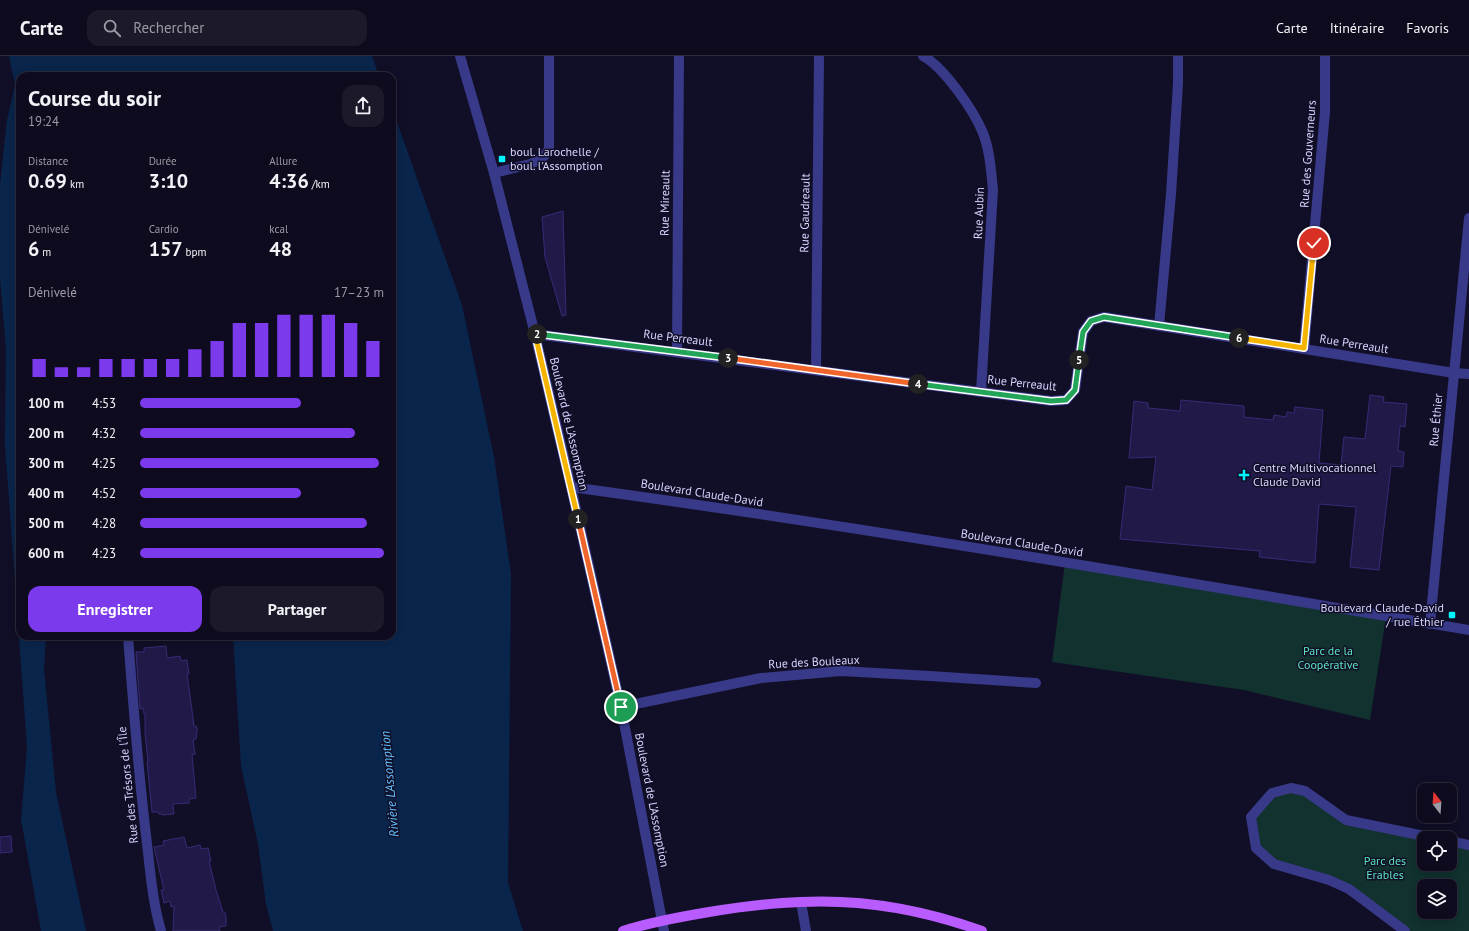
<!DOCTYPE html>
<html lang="fr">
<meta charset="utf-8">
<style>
:root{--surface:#0d0b1d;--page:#1b192a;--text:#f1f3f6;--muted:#9a9ba4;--line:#2d2b3b;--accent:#7c3aed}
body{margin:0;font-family:"PT Sans",sans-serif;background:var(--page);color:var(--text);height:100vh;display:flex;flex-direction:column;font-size:15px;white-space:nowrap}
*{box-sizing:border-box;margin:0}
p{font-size:13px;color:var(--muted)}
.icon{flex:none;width:22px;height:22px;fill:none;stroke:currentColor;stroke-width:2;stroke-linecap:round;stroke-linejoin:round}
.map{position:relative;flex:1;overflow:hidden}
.details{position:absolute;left:16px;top:16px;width:380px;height:568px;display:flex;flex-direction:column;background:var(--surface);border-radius:12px;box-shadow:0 2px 10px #0003,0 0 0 1px var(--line)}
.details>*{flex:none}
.needle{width:26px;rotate:343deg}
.fabs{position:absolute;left:1417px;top:727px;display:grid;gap:8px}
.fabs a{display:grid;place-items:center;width:40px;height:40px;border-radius:8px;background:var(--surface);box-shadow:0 2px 10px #0003,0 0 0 1px var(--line);font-size:20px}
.pin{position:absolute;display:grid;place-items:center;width:34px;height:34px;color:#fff;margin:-17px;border:2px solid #fff;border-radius:50%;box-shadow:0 1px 4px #0007}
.km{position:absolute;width:20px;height:20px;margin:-10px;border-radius:50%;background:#222;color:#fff;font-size:11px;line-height:20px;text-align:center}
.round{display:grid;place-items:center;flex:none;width:42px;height:42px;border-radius:12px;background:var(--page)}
.overview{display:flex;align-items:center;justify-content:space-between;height:68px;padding:0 12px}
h1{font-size:22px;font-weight:800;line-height:30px}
.stats{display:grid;grid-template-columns:repeat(3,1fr);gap:6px;height:68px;padding:4px 12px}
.stats div{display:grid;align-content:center}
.stats b{font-size:20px;font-weight:800}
.stats small{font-size:11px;font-weight:400}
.stats p{font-size:11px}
.chart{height:112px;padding:8px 12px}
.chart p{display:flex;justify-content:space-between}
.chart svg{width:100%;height:72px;margin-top:4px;stroke:var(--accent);stroke-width:6}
.primary-button{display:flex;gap:8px;margin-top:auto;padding:8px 12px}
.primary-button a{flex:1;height:46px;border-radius:12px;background:var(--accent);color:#fff;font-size:16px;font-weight:800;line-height:46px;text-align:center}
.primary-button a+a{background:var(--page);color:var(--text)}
ul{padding:0 12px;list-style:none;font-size:13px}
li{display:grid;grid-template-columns:64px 48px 1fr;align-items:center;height:30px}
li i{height:10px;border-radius:5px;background:var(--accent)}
header{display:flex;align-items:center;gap:24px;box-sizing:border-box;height:56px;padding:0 20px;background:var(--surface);border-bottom:1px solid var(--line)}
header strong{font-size:19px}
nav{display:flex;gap:22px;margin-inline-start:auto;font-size:14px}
.search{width:280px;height:36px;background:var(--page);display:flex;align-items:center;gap:10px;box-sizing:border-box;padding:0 14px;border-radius:12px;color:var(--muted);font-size:15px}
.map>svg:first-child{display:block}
</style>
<header>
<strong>Carte</strong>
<div class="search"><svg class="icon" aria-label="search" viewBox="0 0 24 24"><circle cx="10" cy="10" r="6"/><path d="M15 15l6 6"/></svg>Rechercher</div>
<nav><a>Carte</a><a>Itinéraire</a><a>Favoris</a></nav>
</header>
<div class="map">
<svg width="1469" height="875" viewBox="0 0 1469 875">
<rect width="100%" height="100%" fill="#110f27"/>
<g fill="#11322f" fill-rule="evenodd">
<polygon points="1065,507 1386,561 1370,664 1244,634 1052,606"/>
<path d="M 1291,732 L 1346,764 L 1424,782 L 1424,808 L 1450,808 L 1450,785 L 1469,789 L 1469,875 L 1405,875 L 1349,833 L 1274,808 L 1256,792 L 1251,761 L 1272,737 ZM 1424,830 L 1450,830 L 1450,856 L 1424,856 Z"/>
</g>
<g fill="#0a254b">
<polygon points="9,0 372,0 379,20 20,20 20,580 46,580 44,614 56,736 86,875 41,875 21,763 27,691 5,389 6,293 0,222 0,128 7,64 15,29"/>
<polygon points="392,52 462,249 494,401 511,518 508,827 523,875 273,875 266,848 258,788 241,710 233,580 392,580"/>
</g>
<g fill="#211a49" stroke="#362b76">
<polygon points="563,155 566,259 562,260 545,201 542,161"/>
<polygon points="1370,339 1384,341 1383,346 1407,348 1405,371 1400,370 1398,395 1404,396 1403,411 1391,410 1379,514 1350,511 1356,451 1319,448 1315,507 1259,501 1260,495 1120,483 1126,430 1152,434 1156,401 1129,402 1134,345 1148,347 1148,352 1180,355 1181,344 1244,350 1244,361 1273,364 1274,359 1286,361 1287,356 1294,357 1295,351 1323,354 1319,407 1341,409 1344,381 1365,383"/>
<polygon points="166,590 167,602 180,600 181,605 187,604 189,618 187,618 191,647 194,670 197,671 197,675 196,683 193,684 195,698 192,699 196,742 189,743 189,747 173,748 174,758 162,759 162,758 159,758 158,756 152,756 147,706 148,706 145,677 145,658 144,658 143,652 140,653 136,596 144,596 144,592"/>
<polygon points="11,780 12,796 0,797 0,781"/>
<polygon points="184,781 187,792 200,789 201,793 208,792 211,805 209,805 216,834 223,856 225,857 226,861 226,870 219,871 220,875 173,875 174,850 171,851 170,845 164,847 161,834 164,834 154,791 164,789 163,785"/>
</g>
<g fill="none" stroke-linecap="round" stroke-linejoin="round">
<g stroke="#383988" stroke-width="10">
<polyline points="460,0 494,117 535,278 571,431 621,651 664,875"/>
<path d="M 923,0 C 944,11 974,55 983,77 C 990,95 991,115 993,134 L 981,336"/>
<polyline points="494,117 530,108 542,103 549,93 549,0"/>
<polyline points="1159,270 1171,138 1178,28 1178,0"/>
<polyline points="535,278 1051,345 1066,344 1075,334 1083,276 1091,265 1104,261 1454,317 1469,318"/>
<polyline points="1304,293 1325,56 1325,0"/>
<polyline points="677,295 679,0"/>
<polyline points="816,314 819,0"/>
<path d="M 571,431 C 871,472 1170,524 1469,574"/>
<polyline points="1430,568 1469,162"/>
<path d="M 128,580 C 133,647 138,713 146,779 C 150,812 152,844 161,875"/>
<polyline points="621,651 761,622 841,615 930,620 1036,627"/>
<polyline points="1450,785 1469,789"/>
<polyline points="801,846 806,875"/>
<polyline points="1405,875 1349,833 1329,824 1274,808 1256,792 1251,761 1272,737 1291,732 1305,735 1346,764 1434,782"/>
</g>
<path stroke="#b95cff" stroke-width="10" d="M 623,875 C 651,866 679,861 709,856 C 739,851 769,847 800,846 C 861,843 924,854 982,875"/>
</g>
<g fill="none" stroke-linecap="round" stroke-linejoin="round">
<defs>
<polyline id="split-1" points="578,463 621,651"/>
<polyline id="split-2" points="537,278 535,278 578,463"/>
<polyline id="split-3" points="537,278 728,302"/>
<polyline id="split-4" points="728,302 918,328"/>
<polyline id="split-5" points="918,328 1051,345 1066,344 1075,334 1079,304"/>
<polyline id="split-6" points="1079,304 1083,276 1091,265 1104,261 1239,282"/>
<polyline id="split-7" points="1239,282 1304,292 1314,187"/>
</defs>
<use href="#split-1" stroke="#fff" stroke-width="8"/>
<use href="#split-2" stroke="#fff" stroke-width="8"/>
<use href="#split-3" stroke="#fff" stroke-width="8"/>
<use href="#split-4" stroke="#fff" stroke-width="8"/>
<use href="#split-5" stroke="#fff" stroke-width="8"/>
<use href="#split-6" stroke="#fff" stroke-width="8"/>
<use href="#split-7" stroke="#fff" stroke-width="8"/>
<use href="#split-1" stroke="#f0652b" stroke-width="5"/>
<use href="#split-2" stroke="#f5b400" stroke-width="5"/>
<use href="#split-3" stroke="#22a559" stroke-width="5"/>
<use href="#split-4" stroke="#f0652b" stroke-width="5"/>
<use href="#split-5" stroke="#22a559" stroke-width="5"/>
<use href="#split-6" stroke="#22a559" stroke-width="5"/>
<use href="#split-7" stroke="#f5b400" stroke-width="5"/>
</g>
<g fill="#01f3ff" stroke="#110f27" stroke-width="1.5">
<rect x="498" y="99" width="8" height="8" rx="2"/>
<path d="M1242 413h4v4h4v4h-4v4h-4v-4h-4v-4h4z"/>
<rect x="1448" y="555" width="8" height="8" rx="2"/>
</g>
<g text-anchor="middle" stroke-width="3" stroke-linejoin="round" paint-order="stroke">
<g font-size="12" fill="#d7d5ff" stroke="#110f27" text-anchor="start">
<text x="510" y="100">boul. Larochelle /<tspan x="510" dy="14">boul. l'Assomption</tspan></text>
<text x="1253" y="416">Centre Multivocationnel<tspan x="1253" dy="14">Claude David</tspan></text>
<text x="1444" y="556" text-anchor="end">Boulevard Claude-David<tspan x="1444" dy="14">/ rue Éthier</tspan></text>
</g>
<g font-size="12" fill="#d7d5ff" stroke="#110f27">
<text transform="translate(1308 98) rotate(-86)" y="4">Rue des Gouverneurs</text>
<text transform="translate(665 147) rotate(-89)" y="4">Rue Mireault</text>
<text transform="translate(805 157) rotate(-89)" y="4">Rue Gaudreault</text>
<text transform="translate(979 157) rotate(-88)" y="4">Rue Aubin</text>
<text transform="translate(678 282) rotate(7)" y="4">Rue Perreault</text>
<text transform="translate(1354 288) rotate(9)" y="4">Rue Perreault</text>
<text transform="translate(1022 327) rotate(6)" y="4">Rue Perreault</text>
<text transform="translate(1436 364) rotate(-85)" y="4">Rue Éthier</text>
<text transform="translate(569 368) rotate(77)" y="4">Boulevard de L'Assomption</text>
<text transform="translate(702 437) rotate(9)" y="4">Boulevard Claude-David</text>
<text transform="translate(1022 487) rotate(9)" y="4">Boulevard Claude-David</text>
<text transform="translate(814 606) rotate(-3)" y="4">Rue des Bouleaux</text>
<text transform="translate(128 729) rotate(-96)" y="4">Rue des Trésors de l'Île</text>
<text transform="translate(652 744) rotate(79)" y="4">Boulevard de L'Assomption</text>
</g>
<g font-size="12" fill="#5ce4bb" stroke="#110f27">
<text x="1328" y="599">Parc de la<tspan x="1328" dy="14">Coopérative</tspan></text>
<text x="1385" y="809">Parc des<tspan x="1385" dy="14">Érables</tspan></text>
</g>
<g font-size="13" font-style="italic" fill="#63bfff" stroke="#110f27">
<text transform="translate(389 728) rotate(-95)" y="5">Rivière L'Assomption</text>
</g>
</g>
</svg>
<div class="fabs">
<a><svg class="needle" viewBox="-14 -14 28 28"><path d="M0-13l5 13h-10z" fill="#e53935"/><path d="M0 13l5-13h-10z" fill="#9a9ba4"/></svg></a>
<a><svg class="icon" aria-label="locate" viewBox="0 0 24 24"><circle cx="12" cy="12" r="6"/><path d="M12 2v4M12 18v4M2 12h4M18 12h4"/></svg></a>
<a><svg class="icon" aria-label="layers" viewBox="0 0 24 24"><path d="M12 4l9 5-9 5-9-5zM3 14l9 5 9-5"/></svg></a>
</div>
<div class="pin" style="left:621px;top:651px;background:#1e9e55"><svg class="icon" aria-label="arrive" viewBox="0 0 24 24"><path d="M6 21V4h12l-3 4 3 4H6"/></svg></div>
<div class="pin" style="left:1314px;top:187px;background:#d93025"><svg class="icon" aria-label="check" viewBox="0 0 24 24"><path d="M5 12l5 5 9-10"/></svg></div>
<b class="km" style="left:578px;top:463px">1</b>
<b class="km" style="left:537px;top:278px">2</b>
<b class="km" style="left:728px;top:302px">3</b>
<b class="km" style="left:918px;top:328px">4</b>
<b class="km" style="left:1079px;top:304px">5</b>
<b class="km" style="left:1239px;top:282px">6</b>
<section class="details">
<div class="overview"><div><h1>Course du soir</h1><p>19:24</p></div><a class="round"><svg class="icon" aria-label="share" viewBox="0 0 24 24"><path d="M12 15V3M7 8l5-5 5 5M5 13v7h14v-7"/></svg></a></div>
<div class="stats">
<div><p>Distance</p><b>0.69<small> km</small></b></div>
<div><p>Durée</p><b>3:10</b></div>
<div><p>Allure</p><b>4:36<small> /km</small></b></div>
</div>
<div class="stats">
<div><p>Dénivelé</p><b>6<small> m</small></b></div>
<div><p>Cardio</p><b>157<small> bpm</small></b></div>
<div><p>kcal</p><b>48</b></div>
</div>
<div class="chart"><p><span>Dénivelé</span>17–23 m</p>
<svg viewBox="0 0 160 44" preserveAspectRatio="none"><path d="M5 44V33M15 44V38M25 44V38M35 44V33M45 44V33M55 44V33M65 44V33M75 44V27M85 44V22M95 44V11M105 44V11M115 44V6M125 44V6M135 44V6M145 44V11M155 44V22"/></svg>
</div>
<ul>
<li><b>100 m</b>4:53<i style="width:66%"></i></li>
<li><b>200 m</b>4:32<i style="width:88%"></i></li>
<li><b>300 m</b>4:25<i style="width:98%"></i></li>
<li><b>400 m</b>4:52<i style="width:66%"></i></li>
<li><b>500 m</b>4:28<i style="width:93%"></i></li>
<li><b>600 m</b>4:23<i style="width:100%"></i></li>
</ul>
<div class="primary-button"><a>Enregistrer</a><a>Partager</a></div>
</section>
</div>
